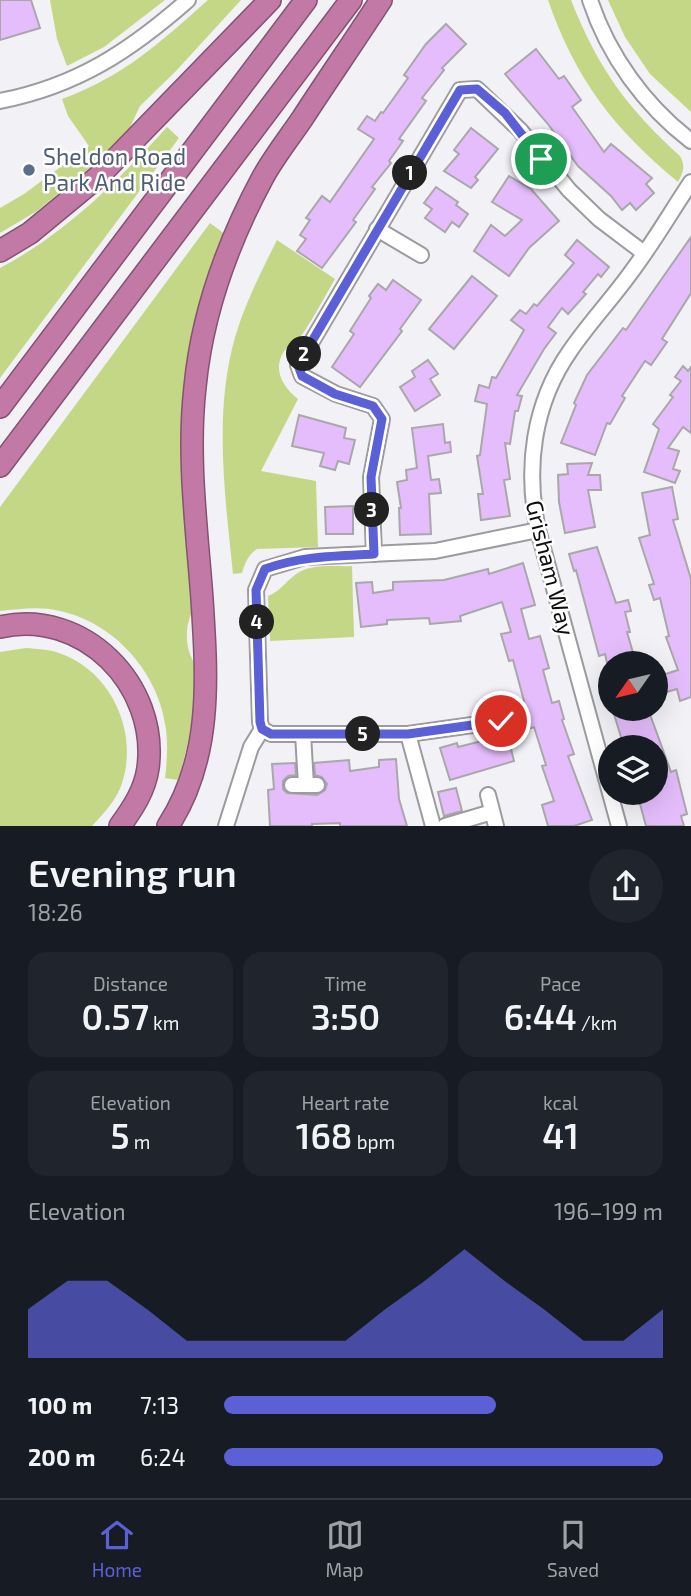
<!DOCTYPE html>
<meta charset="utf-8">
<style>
:root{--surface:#171b24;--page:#20242c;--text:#f1f3f6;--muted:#9ea1a6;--line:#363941;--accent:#5c60d7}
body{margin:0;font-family:"Exo 2",sans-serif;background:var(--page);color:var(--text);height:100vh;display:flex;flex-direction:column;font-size:26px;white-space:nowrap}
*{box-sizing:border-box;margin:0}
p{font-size:23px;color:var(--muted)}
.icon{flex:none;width:38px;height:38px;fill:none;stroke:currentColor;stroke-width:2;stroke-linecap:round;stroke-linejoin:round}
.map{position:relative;height:826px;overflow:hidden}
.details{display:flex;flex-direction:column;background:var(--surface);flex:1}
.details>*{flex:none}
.needle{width:46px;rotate:236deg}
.controls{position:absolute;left:598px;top:651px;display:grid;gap:14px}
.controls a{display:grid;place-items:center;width:70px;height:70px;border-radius:50%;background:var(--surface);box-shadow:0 7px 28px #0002;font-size:35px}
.pin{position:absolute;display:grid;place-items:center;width:60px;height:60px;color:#fff;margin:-30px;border:4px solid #fff;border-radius:50%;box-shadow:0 2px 7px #0007}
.km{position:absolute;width:35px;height:35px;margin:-18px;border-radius:50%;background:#222;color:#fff;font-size:19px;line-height:35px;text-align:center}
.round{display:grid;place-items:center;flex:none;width:74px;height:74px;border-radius:37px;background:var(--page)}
.summary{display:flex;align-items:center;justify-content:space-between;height:119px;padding:0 28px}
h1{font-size:38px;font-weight:600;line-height:52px}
.figures{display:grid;grid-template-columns:repeat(3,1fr);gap:10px;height:119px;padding:7px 28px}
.figures div{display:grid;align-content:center;border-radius:18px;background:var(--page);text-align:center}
.figures b{font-size:35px;font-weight:600}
.figures small{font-size:19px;font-weight:400}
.figures p{font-size:19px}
.chart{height:196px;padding:14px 28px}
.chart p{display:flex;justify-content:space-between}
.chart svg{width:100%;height:126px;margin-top:7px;fill:var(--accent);opacity:.7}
ul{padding:0 28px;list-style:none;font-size:23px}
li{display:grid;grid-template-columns:112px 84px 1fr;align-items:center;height:52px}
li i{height:18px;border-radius:9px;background:var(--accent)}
.menu{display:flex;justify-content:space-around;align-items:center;height:98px;border-top:2px solid var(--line);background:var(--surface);font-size:19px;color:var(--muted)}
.menu a{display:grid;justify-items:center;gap:4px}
.menu .current{color:var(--accent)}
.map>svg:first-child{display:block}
</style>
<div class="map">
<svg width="691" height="826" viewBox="0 0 691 826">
<rect width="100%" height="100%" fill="#f1f1f6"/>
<g fill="#c4d786">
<polygon points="50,0 165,0 104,47 67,66 57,39"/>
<path d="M 208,0 L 241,0 L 176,71 L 140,106 L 129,129 L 100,159 L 37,211 L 0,233 L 0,208 L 24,194 L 89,146 L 68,116 L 62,99 C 126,75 158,44 208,0 Z"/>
<path d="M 548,0 L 571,0 C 598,68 626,107 680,156 C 686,167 683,172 678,182 C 613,128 576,80 548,0 Z"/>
<polygon points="608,0 691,0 691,112 650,74 625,37"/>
<path d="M 167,127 L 179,138 L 0,378 L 0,268 C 66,233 117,182 167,127 Z"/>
<path d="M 210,223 L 226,235 L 208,282 L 194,608 C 184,626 184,650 197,667 C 195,708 190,741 178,780 L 165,778 C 167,762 168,746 166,729 C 159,673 115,623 60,611 C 40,606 20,609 0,611 L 0,507 Z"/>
<path d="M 277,240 L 335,279 C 325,296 315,315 304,332 C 299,339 290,344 284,351 C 272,370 283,387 298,399 L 261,471 L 316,481 L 318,547 L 257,549 C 248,555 245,563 242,573 L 233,574 C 225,496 213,410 236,334 C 246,301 262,270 277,240 Z"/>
<path d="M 352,566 L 354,637 L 270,641 L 268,596 C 281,591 285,582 295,575 C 310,563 334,567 352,566 Z"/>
<path d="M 26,648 C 36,649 49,649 59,653 C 112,671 140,734 121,786 C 115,802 103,814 92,826 L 0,826 L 0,652 Z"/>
</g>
<g fill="#e5bdfc" stroke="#aaa7ab" stroke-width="2">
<polygon points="0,0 31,0 40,28 0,40"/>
<polygon points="446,24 466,44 442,68 444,70 422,98 426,101 399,139 403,141 389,161 391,163 372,187 375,189 353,220 356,222 322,268 297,251 306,239 300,235 310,220 306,218 322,196 330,202 374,139 358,129 367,116 375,121 381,112 383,113 408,78 404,75 426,44"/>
<polygon points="536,49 559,79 564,76 581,100 572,107 604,152 611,144 652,178 646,184 654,193 636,210 630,203 622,210 611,196 578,166 548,124 505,74"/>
<polygon points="471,128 498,149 475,177 478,180 471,188 444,171 459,154 454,150"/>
<polygon points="509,176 531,189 559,221 529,248 509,276 474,251 491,225 505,236 522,220 492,202"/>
<polygon points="436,187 458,202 456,205 468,214 459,227 452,222 445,232 425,218 432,209 424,203"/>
<polygon points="691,237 691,293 662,339 667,342 651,365 645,361 622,396 625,398 610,424 607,423 595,455 561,443 576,405 574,403 587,375 623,328 626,330"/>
<polygon points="577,240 609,267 601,277 598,274 583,292 586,294 568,314 562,308 548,327 556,333 544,349 517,395 522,396 518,411 515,411 510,444 505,443 510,479 504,480 510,516 481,520 478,494 483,494 477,456 480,455 487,404 475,401 479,385 489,388 492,377 496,378 524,330 511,320 520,310 526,314 534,304 537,306 574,263 565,255"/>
<polygon points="472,276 497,296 454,349 429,329"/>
<polygon points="393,280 421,300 400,329 402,331 360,387 332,367 354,334 350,331 371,298 369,296 378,284 386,290"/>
<polygon points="428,360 438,374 430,379 440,395 415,411 400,387 415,377 412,371"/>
<polygon points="683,366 688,371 691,367 691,433 683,427 668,448 679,451 673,469 680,471 675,483 644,472 659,429 653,424 673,397 670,395 681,381 675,377"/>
<polygon points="299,415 346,428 344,438 355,440 349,464 338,461 335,470 320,466 324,453 292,446"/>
<polygon points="443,424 445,443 450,442 451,452 428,456 431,480 439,479 441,493 429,494 431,534 400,535 399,508 401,508 397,482 407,480 406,470 417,468 412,428"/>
<polygon points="592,463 588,475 600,475 601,490 588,490 595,527 565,533 559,502 558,475 568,474 567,464"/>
<polygon points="672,487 678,519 673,520 691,579 691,697 680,701 677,689 656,695 656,677 678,670 666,637 669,636 660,598 654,600 649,585 654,584 639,538 650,535 642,493"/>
<polygon points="353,506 353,534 326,534 325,507"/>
<polygon points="597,547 616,603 628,600 631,611 625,612 630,632 627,632 636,663 607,663 605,654 599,656 576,570 574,571 569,554"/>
<polygon points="523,563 535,605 521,609 529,639 540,636 549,668 543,670 552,703 559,701 564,719 562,720 574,754 568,756 592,820 574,826 548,826 542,805 554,801 542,766 546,765 534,727 528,729 520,702 524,701 513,660 509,661 501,634 511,632 502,602 460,616 461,621 430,624 429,618 387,620 387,624 361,627 356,583 372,582 373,593 393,590 393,582 444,580 488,569 489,574"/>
<polygon points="630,709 648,709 671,772 676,770 687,814 681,816 684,826 646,826 637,793 656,793 656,747 624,747 614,714"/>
<polygon points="508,737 514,761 450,780 440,748 457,743 458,747 482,741 483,744"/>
<polygon points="396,759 399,799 407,826 340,826 340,823 312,824 312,826 270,826 268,790 274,789 272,764 295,763 296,775 288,776 283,781 283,789 287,793 317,795 325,790 327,784 322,777 315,775 314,763 349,760 350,771 379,767 379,760"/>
<polygon points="456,788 462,811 444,816 438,792"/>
</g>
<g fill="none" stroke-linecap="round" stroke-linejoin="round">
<defs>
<g id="minor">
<path d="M 590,0 C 608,55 645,106 691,141"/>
<path d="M 0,101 C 77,86 130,51 188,0"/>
<polyline points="377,229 421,255"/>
<polyline points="374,554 371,477 382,419 373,406 336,394 302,376 298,365 460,90 477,89 520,130 569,190 599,219 644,253"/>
<polyline points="501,721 408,734 271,734 262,729 260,722 256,590 265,569 305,557 435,551 538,530"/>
<polyline points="303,734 306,785"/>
<polyline points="408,734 433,826"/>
<polyline points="292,785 317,785"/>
<polyline points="488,795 496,826"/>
<polyline points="226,826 251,747 262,729"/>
<polyline points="445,826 492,812"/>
<path d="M 619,826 L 538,530 C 525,468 533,404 570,351 C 589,323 612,299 632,271 C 653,243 671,212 691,182"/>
</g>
<g id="highway">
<polyline points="0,251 30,233 99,176 270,0"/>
<polyline points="0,407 306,0"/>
<polyline points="0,466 351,0"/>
<path d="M 0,627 C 83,608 159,685 148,768 C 145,790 133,808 120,826"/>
<path d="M 168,826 C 213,757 207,677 202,599 C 197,530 187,457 195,387 C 202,313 228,242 263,177 C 274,157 289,138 302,119 C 328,79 355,40 381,0"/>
</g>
</defs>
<use href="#minor" stroke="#9c9ca0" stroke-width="18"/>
<use href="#highway" stroke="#835371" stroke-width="24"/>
<use href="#minor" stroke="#fff" stroke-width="14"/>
<use href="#highway" stroke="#c379a6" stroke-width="21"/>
</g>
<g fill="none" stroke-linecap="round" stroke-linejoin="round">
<defs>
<path id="route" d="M 501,721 L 408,734 L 271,734 L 262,729 L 260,722 L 256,590 L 265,569 C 301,556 336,556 374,554 L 371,477 L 382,419 L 373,406 L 335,394 L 302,376 L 298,365 L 460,90 L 477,89 L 505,113 L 541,159"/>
</defs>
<use href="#route" stroke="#fff" stroke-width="14"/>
<use href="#route" stroke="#5c60d7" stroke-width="9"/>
</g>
<circle fill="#5c6f8a" stroke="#fff" stroke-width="2.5" cx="29" cy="170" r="7"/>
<g text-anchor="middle" stroke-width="5" stroke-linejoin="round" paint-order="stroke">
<g font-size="23" fill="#4e5e75" stroke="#fff" text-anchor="start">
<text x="43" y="165">Sheldon Road<tspan x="43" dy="26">Park And Ride</tspan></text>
</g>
<g font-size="23" fill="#0d0d0f" stroke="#fff">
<text transform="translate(550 568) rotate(76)" y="8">Grisham Way</text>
</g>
</g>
</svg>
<div class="controls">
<a><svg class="needle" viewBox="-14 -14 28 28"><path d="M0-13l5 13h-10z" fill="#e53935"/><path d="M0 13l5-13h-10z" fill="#9ea1a6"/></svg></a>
<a><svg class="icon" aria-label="layers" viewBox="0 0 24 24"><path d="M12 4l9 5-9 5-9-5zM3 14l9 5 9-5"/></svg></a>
</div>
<div class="pin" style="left:541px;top:159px;background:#1e9e55"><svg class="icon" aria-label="arrive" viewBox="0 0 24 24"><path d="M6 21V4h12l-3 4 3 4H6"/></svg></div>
<div class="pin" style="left:501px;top:721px;background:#d93025"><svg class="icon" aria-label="check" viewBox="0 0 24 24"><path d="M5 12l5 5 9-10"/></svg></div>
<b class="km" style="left:410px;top:173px">1</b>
<b class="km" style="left:304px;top:354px">2</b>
<b class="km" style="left:372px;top:510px">3</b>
<b class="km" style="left:257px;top:622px">4</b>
<b class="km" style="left:363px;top:734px">5</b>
</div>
<section class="details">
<div class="summary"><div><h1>Evening run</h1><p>18:26</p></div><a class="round"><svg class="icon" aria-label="share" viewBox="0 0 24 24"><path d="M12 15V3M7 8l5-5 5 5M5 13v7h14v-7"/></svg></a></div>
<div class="figures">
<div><p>Distance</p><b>0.57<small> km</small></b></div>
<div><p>Time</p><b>3:50</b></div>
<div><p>Pace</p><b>6:44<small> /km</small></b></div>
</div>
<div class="figures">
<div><p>Elevation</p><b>5<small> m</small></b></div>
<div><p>Heart rate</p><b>168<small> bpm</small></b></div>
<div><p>kcal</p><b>41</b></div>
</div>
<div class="chart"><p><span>Elevation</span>196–199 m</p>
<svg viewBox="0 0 160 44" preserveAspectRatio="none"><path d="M0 44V27L10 17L20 17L30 27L40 38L50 38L60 38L70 38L80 38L90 27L100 17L110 6L120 17L130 27L140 38L150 38L160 27V44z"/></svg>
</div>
<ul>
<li><b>100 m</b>7:13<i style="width:62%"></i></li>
<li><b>200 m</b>6:24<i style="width:100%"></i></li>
</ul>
</section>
<nav class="menu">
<a class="current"><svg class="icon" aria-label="home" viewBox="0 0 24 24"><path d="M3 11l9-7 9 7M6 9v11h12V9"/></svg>Home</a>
<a><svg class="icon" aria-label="map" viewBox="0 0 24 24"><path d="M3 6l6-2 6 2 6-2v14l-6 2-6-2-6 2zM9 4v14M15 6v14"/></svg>Map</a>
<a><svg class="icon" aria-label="saved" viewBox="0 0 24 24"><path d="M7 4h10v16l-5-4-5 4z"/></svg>Saved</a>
</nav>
